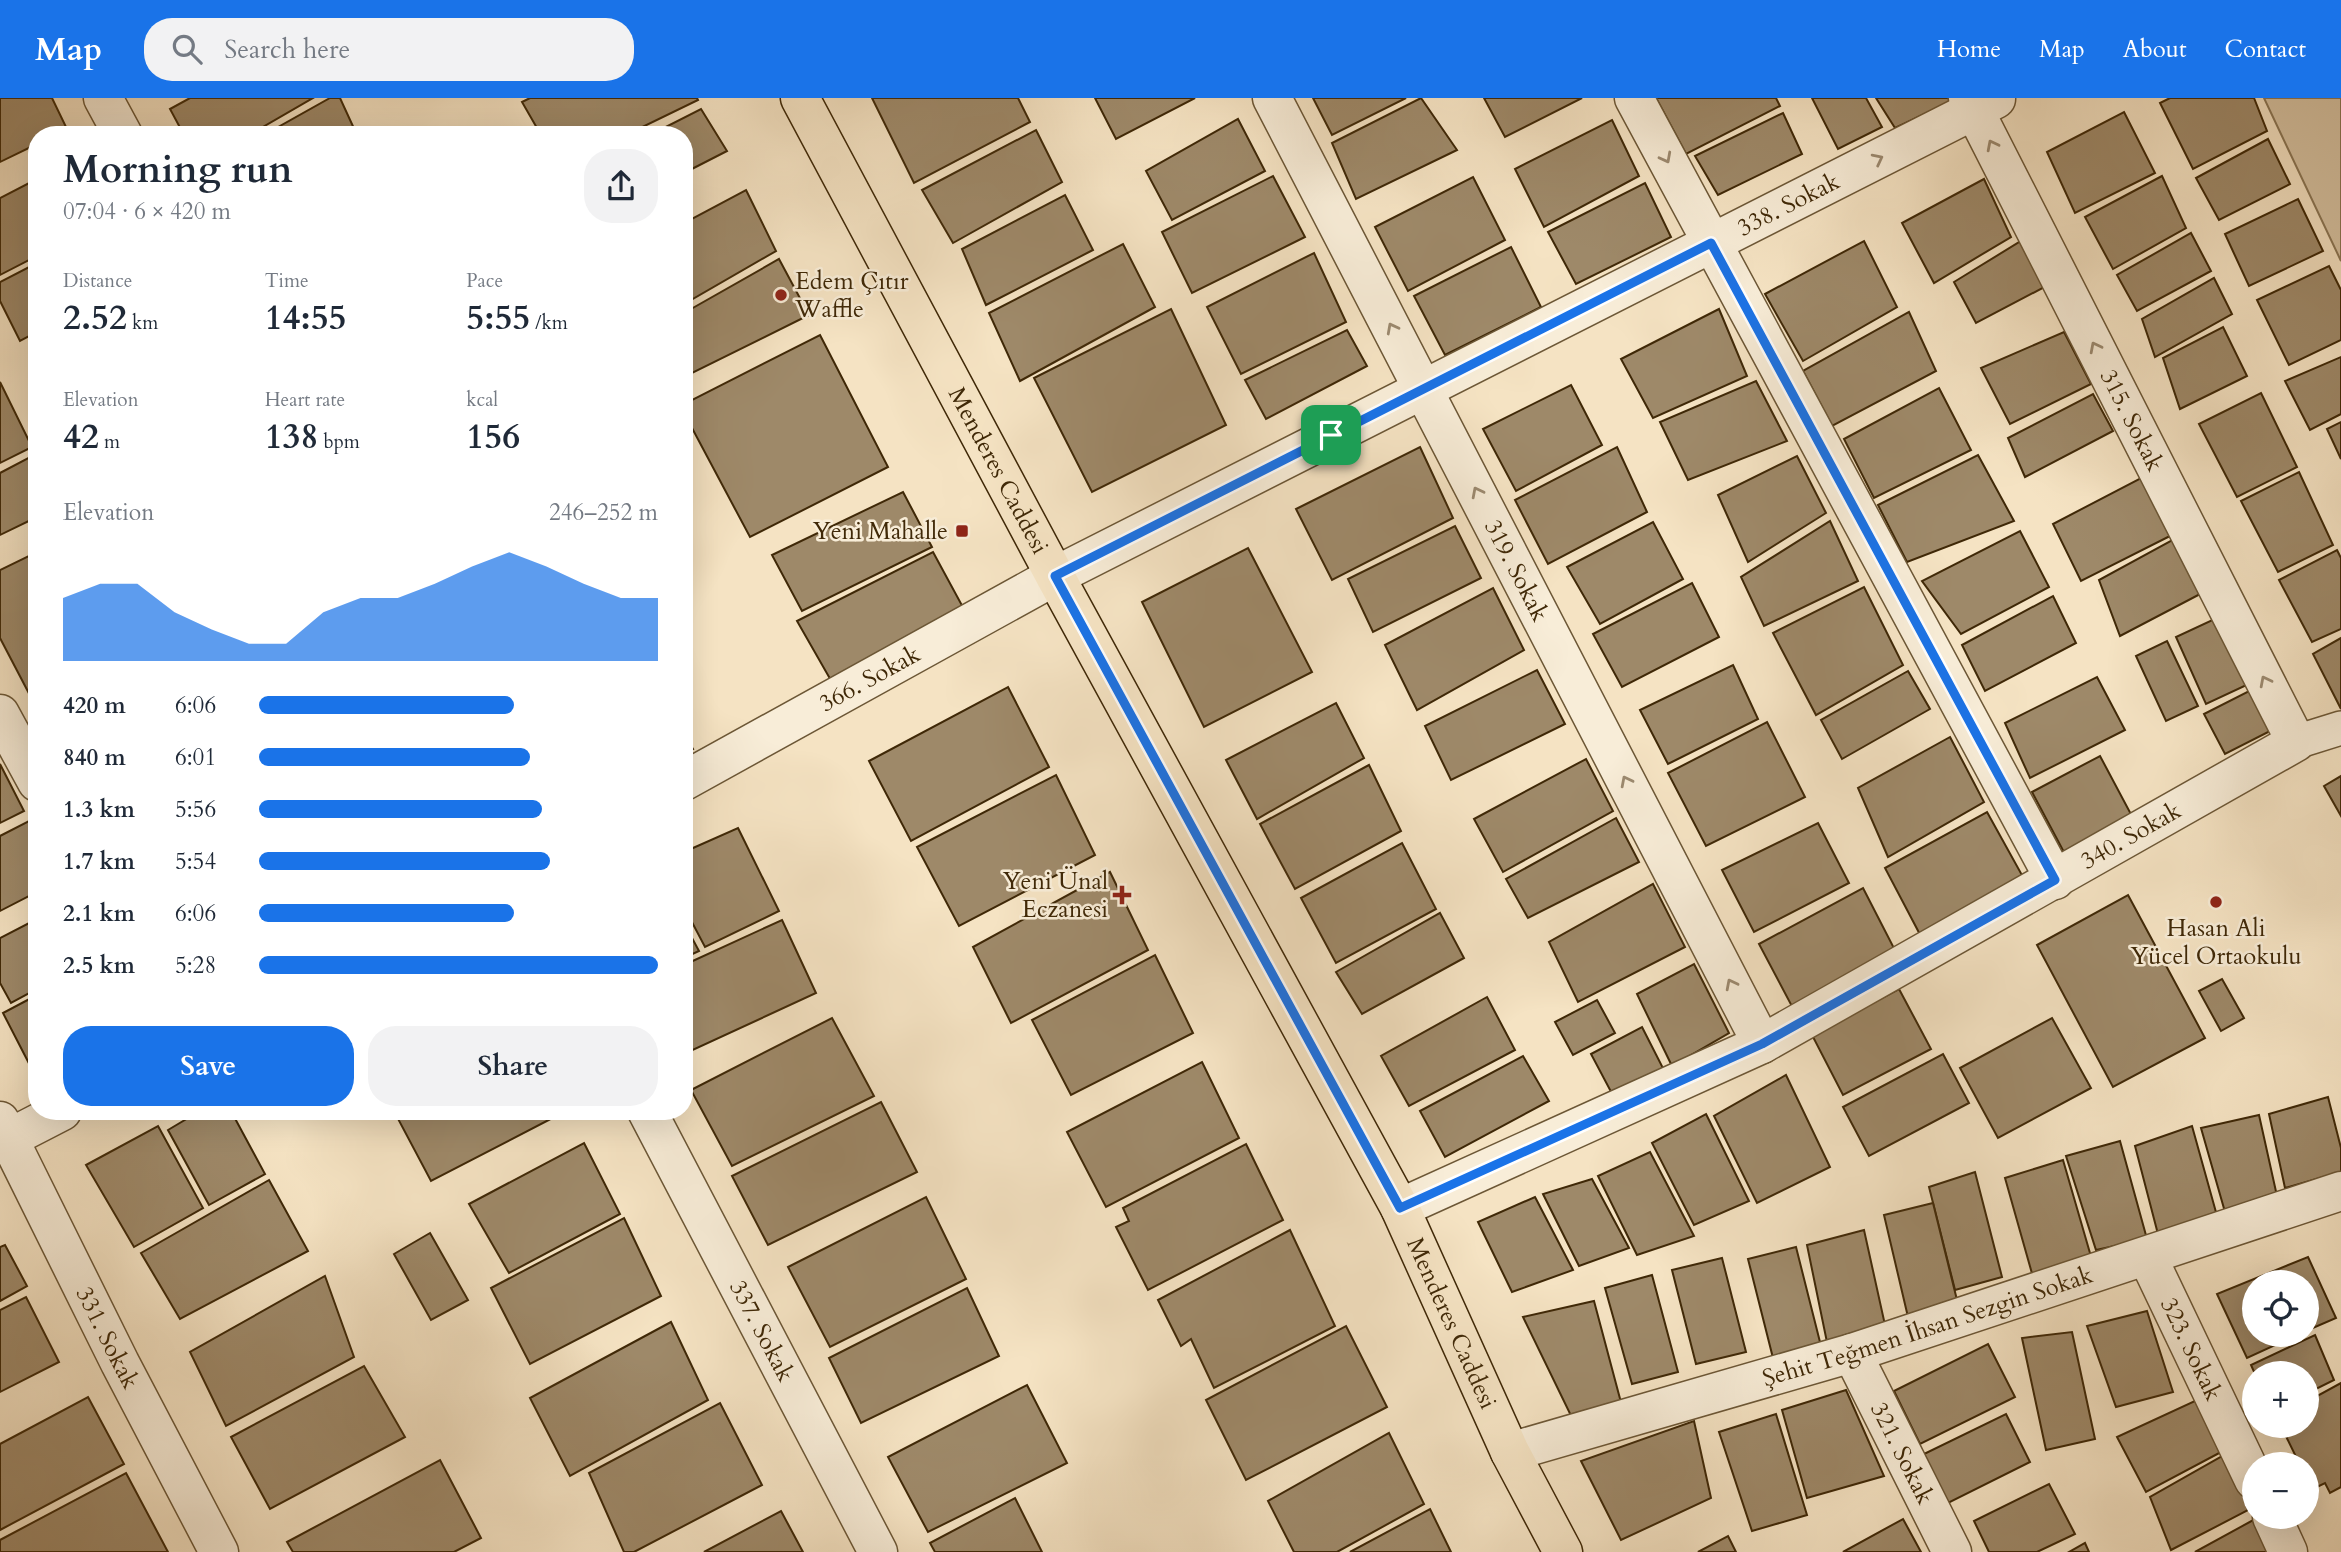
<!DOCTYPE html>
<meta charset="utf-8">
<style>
:root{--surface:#fff;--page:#f2f2f3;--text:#1f2937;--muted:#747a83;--accent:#1a73e8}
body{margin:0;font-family:Cardo,serif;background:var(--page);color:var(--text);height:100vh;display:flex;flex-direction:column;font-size:26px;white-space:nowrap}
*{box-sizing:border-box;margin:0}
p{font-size:23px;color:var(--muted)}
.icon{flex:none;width:38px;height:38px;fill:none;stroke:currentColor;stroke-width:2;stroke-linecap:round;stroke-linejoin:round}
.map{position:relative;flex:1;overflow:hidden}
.sheet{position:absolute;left:28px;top:28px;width:665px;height:994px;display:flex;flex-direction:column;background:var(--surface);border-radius:28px;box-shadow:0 7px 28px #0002}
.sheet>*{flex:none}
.tools{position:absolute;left:2242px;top:1172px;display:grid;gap:14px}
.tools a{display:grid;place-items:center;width:77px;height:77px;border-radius:50%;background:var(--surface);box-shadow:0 7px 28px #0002;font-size:35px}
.pin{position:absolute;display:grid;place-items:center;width:60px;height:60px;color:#fff;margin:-30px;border-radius:14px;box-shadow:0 4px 10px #0006}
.round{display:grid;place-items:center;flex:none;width:74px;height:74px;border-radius:28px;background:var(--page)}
.summary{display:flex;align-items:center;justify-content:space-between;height:119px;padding:0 35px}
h1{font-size:38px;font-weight:800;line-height:52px}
.figures{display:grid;grid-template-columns:repeat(3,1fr);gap:10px;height:119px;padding:7px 35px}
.figures div{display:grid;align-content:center}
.figures b{font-size:35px;font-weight:800}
.figures small{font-size:19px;font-weight:400}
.figures p{font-size:19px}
.chart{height:196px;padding:14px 35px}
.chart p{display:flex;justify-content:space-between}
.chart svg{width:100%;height:126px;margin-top:7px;fill:var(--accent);opacity:.7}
.primary-button{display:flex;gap:14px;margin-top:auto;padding:14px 35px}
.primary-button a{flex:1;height:80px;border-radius:28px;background:var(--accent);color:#fff;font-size:28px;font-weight:800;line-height:80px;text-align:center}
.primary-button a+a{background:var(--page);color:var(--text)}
ul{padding:0 35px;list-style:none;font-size:23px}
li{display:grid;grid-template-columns:112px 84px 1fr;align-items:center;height:52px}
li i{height:18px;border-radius:9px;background:var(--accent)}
header{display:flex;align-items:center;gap:42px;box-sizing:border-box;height:98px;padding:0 35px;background:var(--accent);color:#fff}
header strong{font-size:33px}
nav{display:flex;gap:38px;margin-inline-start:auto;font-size:24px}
.search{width:490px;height:63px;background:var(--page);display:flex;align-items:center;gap:18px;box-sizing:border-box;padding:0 24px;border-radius:28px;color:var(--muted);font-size:26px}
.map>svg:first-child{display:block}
</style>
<header>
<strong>Map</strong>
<div class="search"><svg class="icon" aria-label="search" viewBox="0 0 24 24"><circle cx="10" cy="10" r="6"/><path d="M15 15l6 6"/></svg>Search here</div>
<nav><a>Home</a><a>Map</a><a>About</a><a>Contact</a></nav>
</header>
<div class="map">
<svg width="2341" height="1454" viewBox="0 0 2341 1454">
<rect width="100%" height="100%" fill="#f5e3c3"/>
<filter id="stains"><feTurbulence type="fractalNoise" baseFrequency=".00286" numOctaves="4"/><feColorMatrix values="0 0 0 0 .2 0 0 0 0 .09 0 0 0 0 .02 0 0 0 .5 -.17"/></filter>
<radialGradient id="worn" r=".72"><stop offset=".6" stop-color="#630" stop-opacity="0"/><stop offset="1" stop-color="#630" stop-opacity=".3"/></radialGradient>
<polygon fill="#d6c3a3" stroke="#8a7655" stroke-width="2" points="2264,0 2341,0 2341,163"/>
<g fill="#9e8969" stroke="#3f2807" stroke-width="2">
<polygon points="0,0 52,0 67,31 56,37 37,37 37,46 0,64"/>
<polygon points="190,0 313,0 249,37 184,37 170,11"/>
<polygon points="330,0 340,0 357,37 264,37"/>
<polygon points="530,0 697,0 698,2 626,37 541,37 522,4"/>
<polygon points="872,0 1018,0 1030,24 914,85"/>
<polygon points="1095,0 1195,0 1116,41"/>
<polygon points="1313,0 1406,0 1332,37"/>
<polygon points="1421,0 1457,52 1356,101 1332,45"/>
<polygon points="1484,0 1582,0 1505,39"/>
<polygon points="1656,0 1776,0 1780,8 1686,56"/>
<polygon points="1812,0 1866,0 1882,29 1838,51"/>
<polygon points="1876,0 1955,0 1955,2 1895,30"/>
<polygon points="2170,0 2254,0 2267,33 2193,71 2160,5"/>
<polygon points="701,11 727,53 684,75 684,37 650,37"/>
<polygon points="2124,14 2155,75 2075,115 2047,54"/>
<polygon points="1783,15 1802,56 1718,97 1695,58"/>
<polygon points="1238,21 1265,73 1172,122 1146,73"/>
<polygon points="1612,22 1639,78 1544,129 1515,71"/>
<polygon points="1036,32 1062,84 953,145 922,92"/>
<polygon points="2268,41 2290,86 2219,122 2196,80"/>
<polygon points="1273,78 1305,139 1192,195 1162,134"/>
<polygon points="2162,78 2186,130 2113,171 2085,119"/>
<polygon points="1473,79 1505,142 1408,193 1375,129"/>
<polygon points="37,81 37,158 0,177 0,100"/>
<polygon points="1984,81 2011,139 1934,185 1902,125"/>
<polygon points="1645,85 1671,139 1576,186 1548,134"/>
<polygon points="746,92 776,153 684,206 684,125"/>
<polygon points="1065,97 1093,152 986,207 962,151"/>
<polygon points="2298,101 2323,153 2249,188 2225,136"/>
<polygon points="2191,135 2211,173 2137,213 2117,177"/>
<polygon points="2029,138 2052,185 1976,225 1954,184"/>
<polygon points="1864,143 1897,209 1803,263 1765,196"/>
<polygon points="1123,146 1155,209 1020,283 989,215"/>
<polygon points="1511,149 1541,209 1445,257 1414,198"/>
<polygon points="1314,155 1346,224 1241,276 1207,209"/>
<polygon points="779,161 809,217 684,279 684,215"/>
<polygon points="37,165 37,234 20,243 0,203 0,184"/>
<polygon points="2329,168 2341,192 2341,242 2289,267 2257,202"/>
<polygon points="2214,180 2232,216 2155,259 2142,221"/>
<polygon points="1171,211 1226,327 1092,394 1034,280"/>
<polygon points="1719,211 1747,278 1653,320 1621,261"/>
<polygon points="1909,214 1936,273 1832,328 1803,273"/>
<polygon points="2223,229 2247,278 2180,311 2163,260"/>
<polygon points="1347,232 1367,268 1266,321 1245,282"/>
<polygon points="2064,234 2091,286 2010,326 1981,270"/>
<polygon points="820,237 888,369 750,439 684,315 684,306"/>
<polygon points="2341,259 2341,316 2310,332 2285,283"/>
<polygon points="1756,283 1787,343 1688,382 1660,324"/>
<polygon points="0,284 32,349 0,365"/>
<polygon points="1571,287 1602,347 1516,393 1483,331"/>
<polygon points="1939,290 1971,352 1874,400 1844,341"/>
<polygon points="2261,295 2297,369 2237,399 2199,326"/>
<polygon points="2093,296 2113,333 2025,379 2008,340"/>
<polygon points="2341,324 2341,361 2327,331"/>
<polygon points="1420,349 1453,420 1332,482 1296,411"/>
<polygon points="1617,349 1647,414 1548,466 1515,402"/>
<polygon points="34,357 37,363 37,419 0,437 0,375"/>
<polygon points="1978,357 2014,423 1907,464 1878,407"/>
<polygon points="1797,358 1826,415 1748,464 1718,397"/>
<polygon points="2299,374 2333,447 2278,474 2241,403"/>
<polygon points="2143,379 2174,436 2081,483 2053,426"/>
<polygon points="903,394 932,449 802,513 772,457"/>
<polygon points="1830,423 1858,483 1764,528 1741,479"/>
<polygon points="1653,424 1683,481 1600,526 1567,469"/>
<polygon points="1455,428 1481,480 1373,534 1348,481"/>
<polygon points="2020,433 2049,489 1961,536 1922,483"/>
<polygon points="2176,440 2204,494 2120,538 2099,482"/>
<polygon points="1248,450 1312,574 1204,629 1142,504"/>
<polygon points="2337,452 2341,460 2341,531 2312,544 2279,482"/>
<polygon points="37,454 37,607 35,607 0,540 0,472"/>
<polygon points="933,454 965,513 833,586 797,523"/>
<polygon points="1692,485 1719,539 1622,589 1593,536"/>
<polygon points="1864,489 1903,567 1816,617 1773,535"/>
<polygon points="1493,490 1524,552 1417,612 1385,547"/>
<polygon points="2053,498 2076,545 1985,593 1962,547"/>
<polygon points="2221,518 2253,584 2206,606 2176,539"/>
<polygon points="2341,540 2341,611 2313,556"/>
<polygon points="2167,543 2198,608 2166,623 2136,558"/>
<polygon points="1733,567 1758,621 1668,666 1640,612"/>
<polygon points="1537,572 1565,626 1451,682 1425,628"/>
<polygon points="1908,573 1930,611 1842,661 1821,622"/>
<polygon points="2097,579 2125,632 2030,680 2005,625"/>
<polygon points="2259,588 2280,628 2225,656 2204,616"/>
<polygon points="1008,589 1049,669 911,743 869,663"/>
<polygon points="1336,605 1364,660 1257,721 1226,662"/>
<polygon points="1767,624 1805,699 1706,748 1668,675"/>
<polygon points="684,636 693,651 684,655"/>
<polygon points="1950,639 1984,704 1888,759 1858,690"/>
<polygon points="2100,658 2133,720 2066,758 2032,694"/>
<polygon points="1586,661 1613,713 1503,774 1474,721"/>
<polygon points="0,666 24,713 0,725"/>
<polygon points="1369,667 1401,733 1295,791 1260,726"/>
<polygon points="1056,677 1095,757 959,828 917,749"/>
<polygon points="2341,678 2341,718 2324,688"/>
<polygon points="1987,714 2028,788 1925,846 1885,770"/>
<polygon points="1616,720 1639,764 1528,820 1506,781"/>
<polygon points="29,723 37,739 37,794 0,813 0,738"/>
<polygon points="1818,725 1849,785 1754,834 1722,772"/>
<polygon points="738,730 779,813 705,849 684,809 684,754"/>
<polygon points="1402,745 1436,811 1336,865 1301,800"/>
<polygon points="1110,774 1148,852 1011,925 973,849"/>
<polygon points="1653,786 1685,849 1578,904 1549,844"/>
<polygon points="1863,790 1899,860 1796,916 1759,846"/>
<polygon points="2128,797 2205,940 2113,989 2037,847"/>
<polygon points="1440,815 1464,860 1362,916 1336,874"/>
<polygon points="37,821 37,891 11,905 0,885 0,840"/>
<polygon points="782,822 816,895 684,956 684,867"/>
<polygon points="684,825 699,853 684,860"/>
<polygon points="1155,857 1193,935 1071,997 1032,922"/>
<polygon points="1694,866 1729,935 1672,968 1637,896"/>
<polygon points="2222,881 2244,920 2221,933 2199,893"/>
<polygon points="1899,891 1931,951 1843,997 1812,937"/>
<polygon points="37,897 37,981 3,915"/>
<polygon points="1487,899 1515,952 1409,1008 1381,958"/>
<polygon points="1597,902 1615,935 1573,957 1555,924"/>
<polygon points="832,920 874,998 732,1068 691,992"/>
<polygon points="2052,920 2091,990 1998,1040 1960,970"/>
<polygon points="1642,929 1668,980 1618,1007 1591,956"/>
<polygon points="1943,956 1969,1005 1869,1058 1843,1009"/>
<polygon points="1523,958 1549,1003 1445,1059 1420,1013"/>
<polygon points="1202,964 1239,1040 1106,1109 1067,1034"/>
<polygon points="1786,977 1830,1069 1757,1105 1714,1018"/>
<polygon points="2328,999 2341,1050 2341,1074 2285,1090 2269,1016"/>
<polygon points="881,1004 917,1074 768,1147 732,1078"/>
<polygon points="200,1013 231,1013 265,1076 209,1107 168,1032"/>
<polygon points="403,1013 566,1013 431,1083 396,1017"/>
<polygon points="1706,1016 1749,1103 1694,1127 1652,1045"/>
<polygon points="2259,1017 2277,1098 2225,1114 2201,1030"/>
<polygon points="158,1028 203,1110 134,1149 86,1067"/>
<polygon points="2192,1028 2219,1125 2159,1140 2135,1048"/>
<polygon points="2120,1043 2147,1141 2096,1152 2066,1058"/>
<polygon points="584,1045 620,1116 509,1175 469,1106"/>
<polygon points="1246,1046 1283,1122 1148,1192 1116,1129 1129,1123 1123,1110"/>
<polygon points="1650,1054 1694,1138 1637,1157 1598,1078"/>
<polygon points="2063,1062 2092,1162 2033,1179 2005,1080"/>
<polygon points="1975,1074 2002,1179 1955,1192 1929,1089"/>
<polygon points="1592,1081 1629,1150 1579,1168 1543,1096"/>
<polygon points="269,1082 308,1153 180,1221 141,1155"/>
<polygon points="926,1099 966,1181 830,1249 788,1169"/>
<polygon points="1535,1099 1573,1172 1512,1194 1478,1124"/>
<polygon points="1933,1105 1958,1206 1908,1219 1884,1117"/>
<polygon points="624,1120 661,1198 530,1266 491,1190"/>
<polygon points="1290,1132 1335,1228 1214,1290 1191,1241 1181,1248 1158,1202"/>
<polygon points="1864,1132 1887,1236 1829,1254 1807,1147"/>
<polygon points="430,1135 468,1202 431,1222 394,1156"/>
<polygon points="5,1147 27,1188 0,1203 0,1149"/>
<polygon points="1796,1149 1821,1248 1773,1260 1748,1161"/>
<polygon points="2308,1159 2336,1220 2306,1233 2306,1185 2254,1185 2254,1237 2297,1237 2247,1260 2217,1196"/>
<polygon points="1722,1160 1746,1254 1696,1266 1672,1172"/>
<polygon points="1652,1177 1678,1274 1632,1286 1605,1190"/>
<polygon points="325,1178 354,1259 226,1328 190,1254"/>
<polygon points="967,1190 999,1258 861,1325 829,1260"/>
<polygon points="26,1199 59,1264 0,1294 0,1212"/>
<polygon points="1594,1203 1623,1312 1577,1330 1523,1219"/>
<polygon points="2147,1213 2173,1294 2116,1309 2087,1228"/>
<polygon points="671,1224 708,1302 570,1378 530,1300"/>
<polygon points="1346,1228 1387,1309 1246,1382 1206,1302"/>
<polygon points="2072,1234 2095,1341 2046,1352 2022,1240"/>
<polygon points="2315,1237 2334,1282 2306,1296 2306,1276 2255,1276 2251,1267"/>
<polygon points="1988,1246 2015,1299 1920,1346 1894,1293"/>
<polygon points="364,1268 405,1339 270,1411 231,1339"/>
<polygon points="2341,1285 2341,1389 2330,1395 2325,1385 2313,1391 2306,1379 2306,1367 2300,1367 2281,1328 2306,1328 2306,1304"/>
<polygon points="1027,1287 1067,1365 928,1434 888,1359"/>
<polygon points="1846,1292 1884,1378 1807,1400 1782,1312"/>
<polygon points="88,1299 124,1366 0,1432 0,1346"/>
<polygon points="2197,1302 2223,1353 2146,1394 2117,1339"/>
<polygon points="720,1305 762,1387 634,1454 624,1454 589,1375"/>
<polygon points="1776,1316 1807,1417 1752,1433 1719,1334"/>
<polygon points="2006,1316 2030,1364 1948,1405 1924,1356"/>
<polygon points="1694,1323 1711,1400 1621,1442 1581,1363"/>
<polygon points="1389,1335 1424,1406 1337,1454 1294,1454 1268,1403"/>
<polygon points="2233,1352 2254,1396 2254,1409 2171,1452 2150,1399"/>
<polygon points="440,1362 481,1440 454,1454 293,1454 287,1444"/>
<polygon points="126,1375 168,1454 0,1454 0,1442"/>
<polygon points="2049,1386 2075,1436 2037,1454 1989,1454 1974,1423"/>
<polygon points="1015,1400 1042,1454 935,1454 930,1445"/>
<polygon points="1430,1411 1451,1454 1350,1454"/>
<polygon points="781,1413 803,1454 704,1454"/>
<polygon points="2257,1420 2274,1454 2195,1454"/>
<polygon points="1903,1421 1921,1454 1843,1454"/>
<polygon points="1728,1438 1736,1454 1698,1454"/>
<polygon points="2085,1445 2089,1454 2069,1454"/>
</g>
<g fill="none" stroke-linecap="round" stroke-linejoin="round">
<defs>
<polyline id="pedestrian" points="2296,644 2341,630"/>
<g id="minor">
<polyline points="103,0 123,37"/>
<path id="s1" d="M 1272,0 L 1762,946"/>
<polyline points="1634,0 2055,782"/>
<polyline points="0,616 37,684"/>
<path id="s2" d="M 684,683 L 1055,478 L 1996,1"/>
<path id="s3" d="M 647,1013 L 878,1454"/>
<path id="s4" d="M 0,1023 L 120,1265 L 219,1454"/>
<polyline points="0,1045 62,1013"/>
<path id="s5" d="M 1400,1110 L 1762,946 L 2296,644 L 1968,0"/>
<path id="s6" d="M 2147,1158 L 2254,1382"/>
<path id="s7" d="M 1852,1255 L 1952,1454"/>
<path id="s8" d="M 1510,1354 L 1852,1255 L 2341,1093"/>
<polyline points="2272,1419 2288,1454"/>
</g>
<g id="primary">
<path id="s9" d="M 800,0 L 1055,478 L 1400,1110 L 1510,1354 L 1563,1454"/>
</g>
</defs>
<use href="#pedestrian" stroke="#6c5736" stroke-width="36"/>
<use href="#minor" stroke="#6c5736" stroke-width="41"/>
<use href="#primary" stroke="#3f2807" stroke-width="41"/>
<use href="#pedestrian" stroke="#f8edd8" stroke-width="33"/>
<use href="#minor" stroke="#f8edd8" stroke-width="38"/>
<use href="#primary" stroke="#f5e3c3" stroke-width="38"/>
</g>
<defs><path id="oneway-chevron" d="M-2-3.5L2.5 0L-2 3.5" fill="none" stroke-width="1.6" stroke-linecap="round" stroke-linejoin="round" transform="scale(1.75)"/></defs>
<g stroke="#9c8a70">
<use href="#oneway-chevron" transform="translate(1992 47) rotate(-117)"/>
<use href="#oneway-chevron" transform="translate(1666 60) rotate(62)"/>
<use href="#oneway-chevron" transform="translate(1878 61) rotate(-27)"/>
<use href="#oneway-chevron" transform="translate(1392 230) rotate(-118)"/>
<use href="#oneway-chevron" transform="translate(2095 249) rotate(-117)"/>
<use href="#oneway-chevron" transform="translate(1477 394) rotate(-117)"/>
<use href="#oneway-chevron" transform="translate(2265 583) rotate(-117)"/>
<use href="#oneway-chevron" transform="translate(1626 683) rotate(-117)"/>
<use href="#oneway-chevron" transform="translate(1731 886) rotate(-117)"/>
</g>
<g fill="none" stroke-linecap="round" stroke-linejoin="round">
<defs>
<polygon id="route" points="1711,145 2055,782 1762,946 1400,1110 1055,478"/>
</defs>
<use href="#route" stroke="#fff" stroke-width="14"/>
<use href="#route" stroke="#1a73e8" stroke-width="9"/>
</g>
<g fill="#8f2418" stroke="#f8edd8" stroke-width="2.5">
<circle cx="781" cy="197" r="7"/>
<rect x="955" y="426" width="14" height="14" rx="3.5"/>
<path d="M1118.5 786.5h7v7h7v7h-7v7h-7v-7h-7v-7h7z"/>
<circle cx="2216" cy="804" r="7"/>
</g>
<g text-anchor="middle" stroke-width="5" stroke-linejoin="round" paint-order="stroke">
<g font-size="24" fill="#3f2807" stroke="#f8edd8">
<text dy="8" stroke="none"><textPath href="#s2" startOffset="1246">338. Sokak</textPath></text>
<text transform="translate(2132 322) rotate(63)" y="8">315. Sokak</text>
<text dy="8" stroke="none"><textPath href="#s9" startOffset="422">Menderes Caddesi</textPath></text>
<text dy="8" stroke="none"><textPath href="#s1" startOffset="532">319. Sokak</textPath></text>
<text dy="8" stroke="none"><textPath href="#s2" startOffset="212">366. Sokak</textPath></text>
<text dy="8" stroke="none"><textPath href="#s5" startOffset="821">340. Sokak</textPath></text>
<text dy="8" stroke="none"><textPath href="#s9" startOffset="1388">Menderes Caddesi</textPath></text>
<text dy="8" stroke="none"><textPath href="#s8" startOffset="436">Şehit Teğmen İhsan Sezgin Sokak</textPath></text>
<text dy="8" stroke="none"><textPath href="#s3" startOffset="248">337. Sokak</textPath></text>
<text dy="8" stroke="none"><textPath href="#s4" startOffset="242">331. Sokak</textPath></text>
<text dy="8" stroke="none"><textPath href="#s6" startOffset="103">323. Sokak</textPath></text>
<text dy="8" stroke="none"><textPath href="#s7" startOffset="112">321. Sokak</textPath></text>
</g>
<g font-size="24" fill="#3f2807" stroke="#f8edd8" text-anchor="end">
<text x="795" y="191" text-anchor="start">Edem Çıtır<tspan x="795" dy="28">Waffle</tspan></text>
<text x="948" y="441">Yeni Mahalle</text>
<text x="1108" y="791">Yeni Ünal<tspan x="1108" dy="28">Eczanesi</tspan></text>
<text x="2216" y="838" text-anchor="middle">Hasan Ali<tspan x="2216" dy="28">Yücel Ortaokulu</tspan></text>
</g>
</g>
<rect width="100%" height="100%" filter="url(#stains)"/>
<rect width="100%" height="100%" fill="url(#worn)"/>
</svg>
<div class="tools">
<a><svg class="icon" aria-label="locate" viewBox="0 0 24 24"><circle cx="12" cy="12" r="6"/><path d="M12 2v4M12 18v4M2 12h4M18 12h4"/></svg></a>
<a>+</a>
<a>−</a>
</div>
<div class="pin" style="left:1331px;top:337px;background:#1e9e55"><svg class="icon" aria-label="arrive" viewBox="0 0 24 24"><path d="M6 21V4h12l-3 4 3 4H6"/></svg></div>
<section class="sheet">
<div class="summary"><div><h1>Morning run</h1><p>07:04 · 6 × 420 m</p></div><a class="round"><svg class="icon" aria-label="share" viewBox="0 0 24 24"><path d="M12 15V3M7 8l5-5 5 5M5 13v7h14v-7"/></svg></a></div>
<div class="figures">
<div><p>Distance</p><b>2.52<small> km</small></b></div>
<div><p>Time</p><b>14:55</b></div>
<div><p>Pace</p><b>5:55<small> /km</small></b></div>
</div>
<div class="figures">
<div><p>Elevation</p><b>42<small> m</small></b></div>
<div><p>Heart rate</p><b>138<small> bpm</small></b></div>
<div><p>kcal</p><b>156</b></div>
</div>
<div class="chart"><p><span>Elevation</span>246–252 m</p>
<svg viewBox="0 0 160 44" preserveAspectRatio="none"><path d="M0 44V22L10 17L20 17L30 27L40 33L50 38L60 38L70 27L80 22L90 22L100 17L110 11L120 6L130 11L140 17L150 22L160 22V44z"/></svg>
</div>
<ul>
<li><b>420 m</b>6:06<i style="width:64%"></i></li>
<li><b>840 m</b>6:01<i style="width:68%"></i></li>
<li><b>1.3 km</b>5:56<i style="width:71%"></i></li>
<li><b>1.7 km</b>5:54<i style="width:73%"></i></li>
<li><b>2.1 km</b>6:06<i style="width:64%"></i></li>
<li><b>2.5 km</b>5:28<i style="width:100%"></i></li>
</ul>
<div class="primary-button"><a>Save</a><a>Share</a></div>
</section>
</div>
